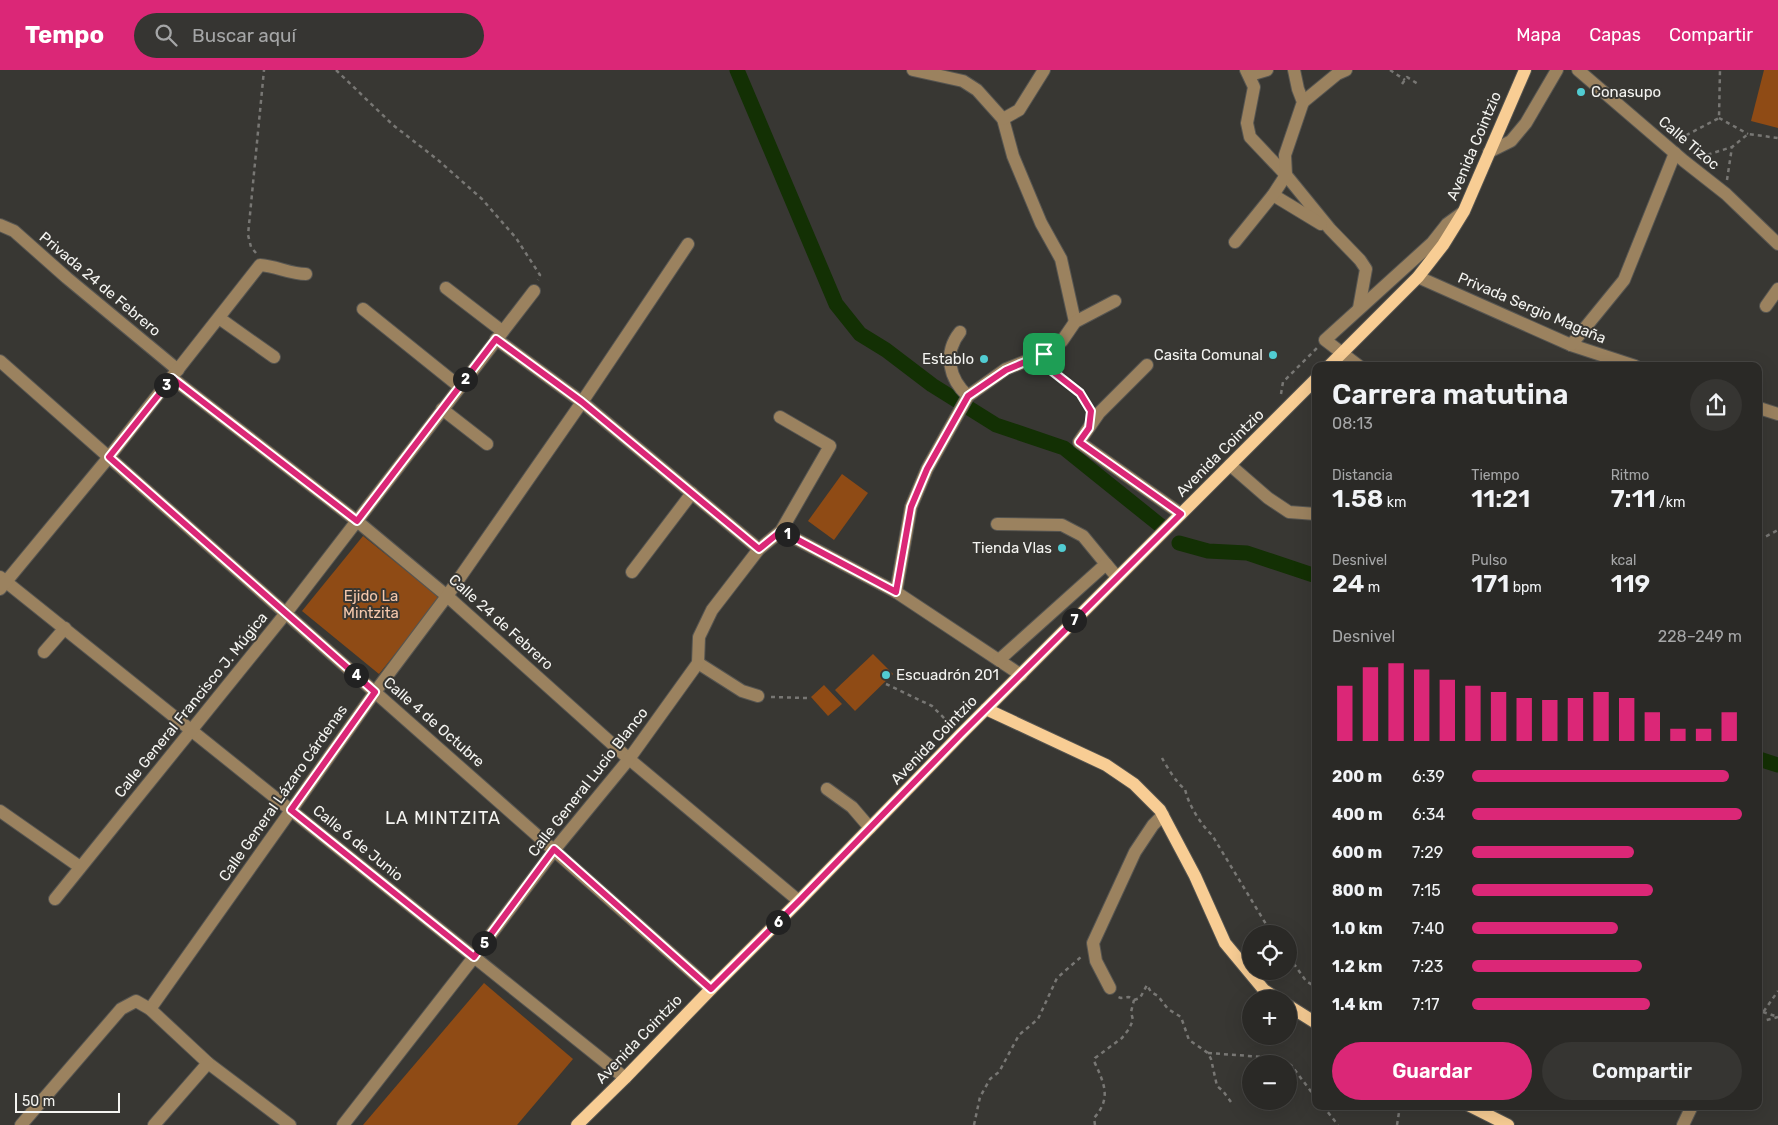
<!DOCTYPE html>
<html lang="es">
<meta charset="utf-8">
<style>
:root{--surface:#2a2926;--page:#363532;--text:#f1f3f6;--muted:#a5a6a7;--line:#464543;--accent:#db2777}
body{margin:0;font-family:Rubik,sans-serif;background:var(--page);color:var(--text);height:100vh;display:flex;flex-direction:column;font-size:19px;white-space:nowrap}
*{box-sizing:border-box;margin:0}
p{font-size:16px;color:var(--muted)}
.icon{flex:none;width:28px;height:28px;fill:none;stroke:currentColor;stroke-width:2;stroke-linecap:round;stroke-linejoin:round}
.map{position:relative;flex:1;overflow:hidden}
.drawer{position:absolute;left:1312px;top:292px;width:450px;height:748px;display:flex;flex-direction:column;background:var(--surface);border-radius:10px;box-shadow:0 5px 20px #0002,0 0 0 1px var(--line)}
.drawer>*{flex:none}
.controls{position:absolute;left:1242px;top:855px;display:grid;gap:10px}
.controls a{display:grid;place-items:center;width:55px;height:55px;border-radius:50%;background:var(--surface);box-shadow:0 5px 20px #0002,0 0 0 1px var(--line);font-size:25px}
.scale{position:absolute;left:15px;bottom:12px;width:105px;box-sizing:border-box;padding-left:5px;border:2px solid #f4f4f1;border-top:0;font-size:14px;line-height:18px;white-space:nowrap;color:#f4f4f1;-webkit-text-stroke:4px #383733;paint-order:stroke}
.pin{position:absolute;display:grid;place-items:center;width:42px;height:42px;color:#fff;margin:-21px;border-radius:10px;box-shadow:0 2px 8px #0006}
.km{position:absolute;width:25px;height:25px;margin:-12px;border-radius:50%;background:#222;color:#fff;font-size:14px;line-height:25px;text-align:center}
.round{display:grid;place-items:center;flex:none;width:52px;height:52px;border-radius:26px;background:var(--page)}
.summary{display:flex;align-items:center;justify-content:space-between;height:85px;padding:0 20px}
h1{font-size:28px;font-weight:600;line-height:38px}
.metrics{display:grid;grid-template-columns:repeat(3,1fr);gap:8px;height:85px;padding:5px 20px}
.metrics div{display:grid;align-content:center}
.metrics b{font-size:25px;font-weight:600}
.metrics small{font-size:14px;font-weight:400}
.metrics p{font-size:14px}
.chart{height:140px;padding:10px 20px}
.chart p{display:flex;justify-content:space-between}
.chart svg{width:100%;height:90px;margin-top:5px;stroke:var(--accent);stroke-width:6}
.cta{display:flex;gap:10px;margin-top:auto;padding:10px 20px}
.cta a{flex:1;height:58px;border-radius:30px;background:var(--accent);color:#fff;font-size:20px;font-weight:600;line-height:58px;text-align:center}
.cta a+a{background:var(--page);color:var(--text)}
ul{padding:0 20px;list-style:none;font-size:16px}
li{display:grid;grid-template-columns:80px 60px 1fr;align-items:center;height:38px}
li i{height:12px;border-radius:6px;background:var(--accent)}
header{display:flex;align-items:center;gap:30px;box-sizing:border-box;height:70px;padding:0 25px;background:var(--accent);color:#fff}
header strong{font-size:24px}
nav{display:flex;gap:28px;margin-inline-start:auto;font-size:18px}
.search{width:350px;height:45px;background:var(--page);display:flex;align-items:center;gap:12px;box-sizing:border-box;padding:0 18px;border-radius:28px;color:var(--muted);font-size:19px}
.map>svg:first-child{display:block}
</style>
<header>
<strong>Tempo</strong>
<div class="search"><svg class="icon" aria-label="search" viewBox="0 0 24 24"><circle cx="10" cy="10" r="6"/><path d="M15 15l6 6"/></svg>Buscar aquí</div>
<nav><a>Mapa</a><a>Capas</a><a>Compartir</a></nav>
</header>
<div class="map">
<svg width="1778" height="1055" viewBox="0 0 1778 1055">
<rect width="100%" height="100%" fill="#383733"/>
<g fill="#8f4b15">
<polygon points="1764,0 1778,0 1778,58 1751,51"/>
<polygon points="842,404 868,423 834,470 808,451"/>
<polygon points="363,466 440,528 379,604 302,541"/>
<polygon points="873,584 893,604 855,641 835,620"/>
<polygon points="824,615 842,634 828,646 811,627"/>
<polygon points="484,913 573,989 517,1055 363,1055"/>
</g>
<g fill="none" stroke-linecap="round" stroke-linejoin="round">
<g stroke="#133004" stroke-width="15">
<polyline points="737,0 836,234 860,264 886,280 932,315 996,355 1064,378 1161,456"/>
<polyline points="1179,473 1208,481 1247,483 1316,506"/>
<polyline points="1759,689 1778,695"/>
</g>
<defs>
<g id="minor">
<polyline points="913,0 963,11 977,20 1003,49 1013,86 1041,153 1061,189 1075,252"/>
<polyline points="1246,0 1254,17 1247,53 1250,67 1286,105 1330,159 1360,190 1366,199 1359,238"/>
<polyline points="1578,0 1684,91 1726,124 1778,174"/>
<polyline points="1250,5 1267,0"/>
<polyline points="1303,32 1337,4 1346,0"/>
<polyline points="1003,49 1019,40 1044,0"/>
<polyline points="1489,82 1511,71 1526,53 1557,0"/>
<polyline points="1273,125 1321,154"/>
<polyline points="0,155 14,161 67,208 178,300"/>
<polyline points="1235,172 1273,125 1286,105 1285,85 1303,32 1298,19 1294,0"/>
<polyline points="1418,207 1571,275 1635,296"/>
<polyline points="446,218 502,261"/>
<polyline points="1766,236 1778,219"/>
<polyline points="363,239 460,317"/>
<polyline points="219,248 274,287"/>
<path d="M 960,262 C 943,283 949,309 968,326"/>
<polyline points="496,269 582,332 759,479"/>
<polyline points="1571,275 1624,210 1675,83"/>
<polyline points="0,291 711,919"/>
<polyline points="1147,295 1099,343 1079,372 1181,444"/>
<polyline points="1359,296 1325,270 1432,173 1447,154 1462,143"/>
<polyline points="172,308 357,451 447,526 629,689 799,831"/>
<polyline points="1759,338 1778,344"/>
<polyline points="442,339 487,374"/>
<polyline points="1230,395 1268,428 1289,442 1316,444"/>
<polyline points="997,454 1062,455 1083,466 1106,494"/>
<polyline points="781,461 896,522 1021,605"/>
<polyline points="632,502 692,423"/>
<polyline points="0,507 625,1008"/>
<path d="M 0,519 L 109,387 L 260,195 C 276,196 290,204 306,204"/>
<polyline points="896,522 911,437 927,399 968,326 1006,299 1044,284 1062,271 1075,252 1115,231"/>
<polyline points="44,582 65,558"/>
<polyline points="999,590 1106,494 1117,507"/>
<polyline points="698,593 742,621 758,626"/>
<polyline points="827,719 852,737 870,758"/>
<polyline points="0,741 80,797"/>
<polyline points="55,829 286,543 534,221"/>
<polyline points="1110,918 1096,891 1093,873 1135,782 1153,755 1163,745"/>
<polyline points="150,939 375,622 447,526 582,332 688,174"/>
<polyline points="21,1055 121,939 136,931 150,939 208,993 290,1055"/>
<polyline points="154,1055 208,993"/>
<polyline points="343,1055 474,887 555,779 629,689 698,593 699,567 712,540 759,479 781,461 830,376 780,347"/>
<polyline points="1683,1055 1692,1036"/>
</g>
<g id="major">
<polyline points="1329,296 1418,207 1443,175 1464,141 1525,0"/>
<polyline points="986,639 1106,695 1134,714 1160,740 1195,806 1225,873 1264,920 1278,929"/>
<polyline points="1289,936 1316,953"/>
<polyline points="1470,1036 1508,1055"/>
<polyline points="577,1055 625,1008 711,919 799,831 961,664 1316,309"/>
</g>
</defs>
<use href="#minor" stroke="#565551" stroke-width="14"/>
<use href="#major" stroke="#565551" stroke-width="14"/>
<g stroke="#787774" stroke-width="2.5" stroke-dasharray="4 4" stroke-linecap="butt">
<polyline points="336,0 393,55 438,90 482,129 516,168 540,205 538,210"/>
<polyline points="1390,0 1405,10"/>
<polyline points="1402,14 1407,7 1418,14"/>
<polyline points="1719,48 1748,64"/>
<polyline points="1679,69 1719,48 1720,0"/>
<polyline points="1700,87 1732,77 1748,64 1778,68"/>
<polyline points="1727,110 1732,77"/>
<polyline points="256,183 251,177 248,165 264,0"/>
<polyline points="1049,295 1052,301 1080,323 1088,335"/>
<polyline points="1281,324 1283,312 1317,278"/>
<polyline points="1759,470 1778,460"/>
<polyline points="886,614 932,636 952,656"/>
<polyline points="771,627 807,628"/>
<path d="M 1162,688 C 1167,697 1177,714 1185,719 C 1188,734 1201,755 1212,765 L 1272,864"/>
<polyline points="1289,887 1306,911 1316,917"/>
<polyline points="1134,930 1140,928 1147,915 1151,922 1158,926 1168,939 1181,947 1189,970 1208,983 1211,989 1217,1016 1223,1021 1231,1032"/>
<polyline points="1763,942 1775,946"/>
<polyline points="1759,948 1778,921"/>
<polyline points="1759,952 1778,947"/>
<polyline points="1208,983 1277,988 1288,994"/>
<polyline points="1289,994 1291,995 1316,1028"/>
<polyline points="1323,1036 1338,1055"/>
<polyline points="974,1055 980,1027 990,1009 999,1002 1019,965 1038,949 1057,908 1082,886"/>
<path d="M 1095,1055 L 1094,1048 C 1112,1028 1104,1013 1094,991 L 1095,988 L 1122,968 L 1129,959 L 1133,950 L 1131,942 L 1134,930 L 1129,927 L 1121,928 L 1118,927"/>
<polyline points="1397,1055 1400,1036"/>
</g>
<use href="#minor" stroke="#9b825f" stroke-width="12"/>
<use href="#major" stroke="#f8cd94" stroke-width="12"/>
</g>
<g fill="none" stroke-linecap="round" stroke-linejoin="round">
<defs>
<polygon id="route" points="496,269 582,332 759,479 781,461 896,522 911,437 927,399 968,326 1006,300 1044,284 1052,301 1080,323 1091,341 1089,358 1079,372 1181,444 961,664 799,831 711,919 554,779 474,887 291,740 375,622 109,387 172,308 357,451"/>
</defs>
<use href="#route" stroke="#fff" stroke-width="10"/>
<use href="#route" stroke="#db2777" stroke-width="6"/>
</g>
<g fill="#51ccd2" stroke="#383733" stroke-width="2">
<circle cx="1581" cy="22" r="5"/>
<circle cx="1273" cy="285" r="5"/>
<circle cx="984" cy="289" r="5"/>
<circle cx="1062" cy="478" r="5"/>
<circle cx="886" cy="605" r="5"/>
</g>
<g text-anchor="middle" stroke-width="4" stroke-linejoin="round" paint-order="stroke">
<g font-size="15" fill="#f4f4f1" stroke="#383733" text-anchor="end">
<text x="1591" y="27" text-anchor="start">Conasupo</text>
<text x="1263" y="290">Casita Comunal</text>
<text x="974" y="294">Establo</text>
<text x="1052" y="483">Tienda Vlas</text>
<text x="896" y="610" text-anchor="start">Escuadrón 201</text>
</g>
<g font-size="15" fill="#f4f4f1" stroke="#383733">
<text transform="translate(1689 73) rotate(40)" y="5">Calle Tizoc</text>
<text transform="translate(1474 76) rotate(-67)" y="5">Avenida Cointzio</text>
<text transform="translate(100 214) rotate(40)" y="5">Privada 24 de Febrero</text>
<text transform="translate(1532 238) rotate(23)" y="5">Privada Sergio Magaña</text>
<text transform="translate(1220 383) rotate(-45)" y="5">Avenida Cointzio</text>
<text transform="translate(501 552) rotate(42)" y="5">Calle 24 de Febrero</text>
<text transform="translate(191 635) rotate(-51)" y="5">Calle General Francisco J. Múgica</text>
<text transform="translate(434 652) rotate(41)" y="5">Calle 4 de Octubre</text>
<text transform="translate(934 670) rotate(-46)" y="5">Avenida Cointzio</text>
<text transform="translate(588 712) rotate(-52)" y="5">Calle General Lucio Blanco</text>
<text transform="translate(283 723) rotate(-55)" y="5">Calle General Lázaro Cárdenas</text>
<text transform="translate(358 773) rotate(39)" y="5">Calle 6 de Junio</text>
<text transform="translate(639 969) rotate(-46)" y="5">Avenida Cointzio</text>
</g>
<g font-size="15" fill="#f5c8ac" stroke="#383733">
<text x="371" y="531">Ejido La<tspan x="371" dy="17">Mintzita</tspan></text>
</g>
<g font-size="18" letter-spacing="1" fill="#f4f4f1" stroke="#383733">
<text x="443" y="754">LA MINTZITA</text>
</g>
</g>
</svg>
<div class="controls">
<a><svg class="icon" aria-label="locate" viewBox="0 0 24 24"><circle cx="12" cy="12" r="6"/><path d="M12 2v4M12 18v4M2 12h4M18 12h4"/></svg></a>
<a>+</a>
<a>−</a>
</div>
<div class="scale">50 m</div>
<div class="pin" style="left:1044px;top:284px;background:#1e9e55"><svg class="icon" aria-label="arrive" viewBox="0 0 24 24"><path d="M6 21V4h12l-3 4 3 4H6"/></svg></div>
<b class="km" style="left:787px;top:464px">1</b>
<b class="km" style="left:465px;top:309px">2</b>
<b class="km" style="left:166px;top:315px">3</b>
<b class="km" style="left:356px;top:605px">4</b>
<b class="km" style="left:484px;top:873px">5</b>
<b class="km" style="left:778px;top:852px">6</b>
<b class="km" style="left:1074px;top:550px">7</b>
<section class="drawer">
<div class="summary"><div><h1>Carrera matutina</h1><p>08:13</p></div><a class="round"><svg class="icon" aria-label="share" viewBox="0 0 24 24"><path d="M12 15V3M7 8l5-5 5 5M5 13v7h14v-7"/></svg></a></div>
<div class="metrics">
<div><p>Distancia</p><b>1.58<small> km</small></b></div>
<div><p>Tiempo</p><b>11:21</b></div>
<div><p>Ritmo</p><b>7:11<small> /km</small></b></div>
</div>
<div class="metrics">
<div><p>Desnivel</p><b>24<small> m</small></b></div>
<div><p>Pulso</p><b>171<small> bpm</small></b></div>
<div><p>kcal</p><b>119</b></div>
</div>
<div class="chart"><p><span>Desnivel</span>228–249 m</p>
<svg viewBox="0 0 160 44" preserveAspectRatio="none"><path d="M5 44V17M15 44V8M25 44V6M35 44V9M45 44V14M55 44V17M65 44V20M75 44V23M85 44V24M95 44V23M105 44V20M115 44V23M125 44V30M135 44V38M145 44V38M155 44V30"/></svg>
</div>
<ul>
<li><b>200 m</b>6:39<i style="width:95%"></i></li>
<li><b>400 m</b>6:34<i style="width:100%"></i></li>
<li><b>600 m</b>7:29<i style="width:60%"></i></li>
<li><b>800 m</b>7:15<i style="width:67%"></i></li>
<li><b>1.0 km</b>7:40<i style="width:54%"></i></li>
<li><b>1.2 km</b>7:23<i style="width:63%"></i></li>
<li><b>1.4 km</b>7:17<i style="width:66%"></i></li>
</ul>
<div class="cta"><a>Guardar</a><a>Compartir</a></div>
</section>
</div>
